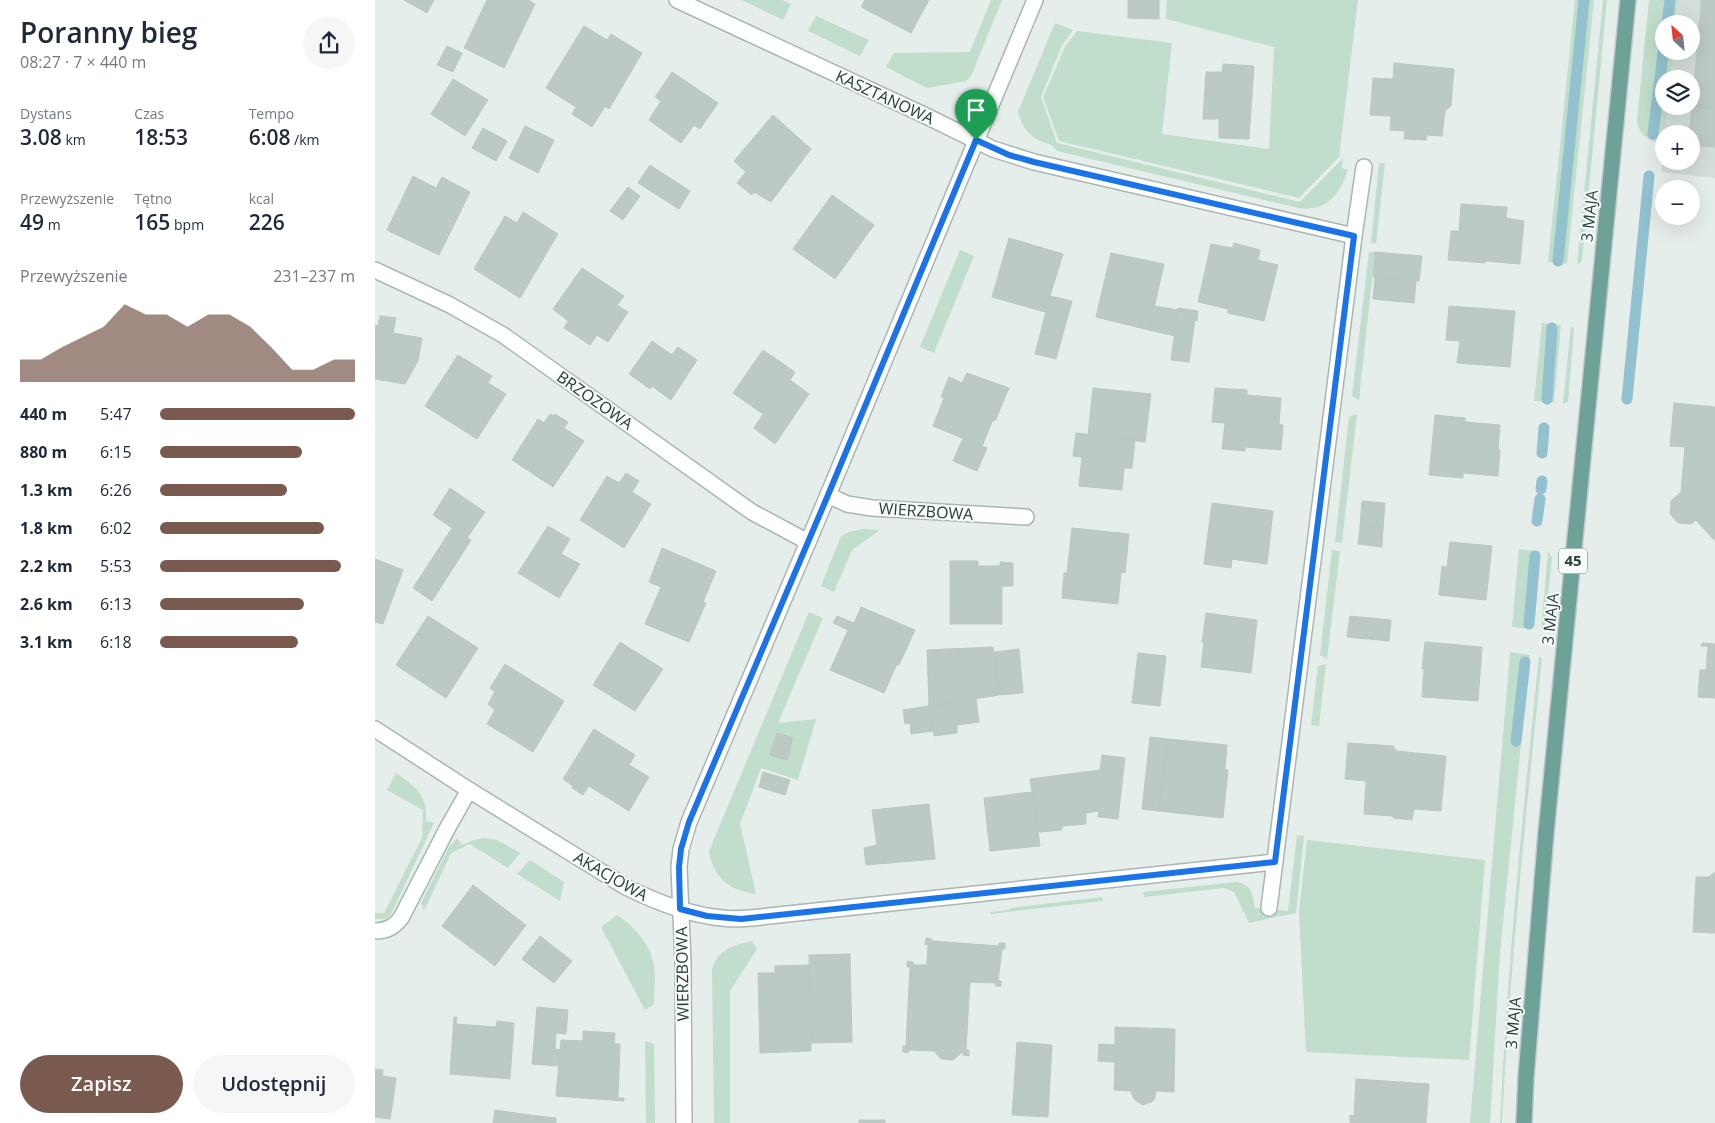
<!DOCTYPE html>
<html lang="pl">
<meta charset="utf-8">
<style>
:root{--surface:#fff;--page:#f6f6f7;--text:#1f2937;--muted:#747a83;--accent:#7a594e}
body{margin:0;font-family:"Open Sans",sans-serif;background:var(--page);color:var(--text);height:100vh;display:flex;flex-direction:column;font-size:19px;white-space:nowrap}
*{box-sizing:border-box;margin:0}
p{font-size:16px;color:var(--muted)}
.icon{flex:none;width:28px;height:28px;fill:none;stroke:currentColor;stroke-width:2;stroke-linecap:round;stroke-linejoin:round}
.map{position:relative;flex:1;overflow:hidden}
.panel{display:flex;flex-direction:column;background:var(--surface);width:375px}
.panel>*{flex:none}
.needle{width:32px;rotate:333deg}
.buttons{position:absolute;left:1280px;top:15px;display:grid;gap:10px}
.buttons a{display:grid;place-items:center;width:45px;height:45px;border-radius:50%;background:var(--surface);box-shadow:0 5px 20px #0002;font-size:25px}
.pin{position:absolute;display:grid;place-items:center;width:42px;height:42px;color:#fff;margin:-51px -21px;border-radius:50% 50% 50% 0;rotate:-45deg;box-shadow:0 0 5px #0007}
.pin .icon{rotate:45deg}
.round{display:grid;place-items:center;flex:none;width:52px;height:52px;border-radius:26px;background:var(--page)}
.summary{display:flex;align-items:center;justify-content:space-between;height:85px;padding:0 20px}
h1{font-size:28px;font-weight:600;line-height:38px}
.stats{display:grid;grid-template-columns:repeat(3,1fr);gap:8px;height:85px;padding:5px 20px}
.stats div{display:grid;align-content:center}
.stats b{font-size:21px;font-weight:600}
.stats small{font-size:14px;font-weight:400}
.stats p{font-size:14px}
.chart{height:140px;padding:10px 20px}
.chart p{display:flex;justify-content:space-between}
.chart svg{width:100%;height:90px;margin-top:5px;fill:var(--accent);opacity:.7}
.primary-button{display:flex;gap:10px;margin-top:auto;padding:10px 20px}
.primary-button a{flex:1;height:58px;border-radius:30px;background:var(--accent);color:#fff;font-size:20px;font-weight:600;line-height:58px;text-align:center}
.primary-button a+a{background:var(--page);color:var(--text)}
ul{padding:0 20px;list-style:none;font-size:16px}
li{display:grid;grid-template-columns:80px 60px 1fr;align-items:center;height:38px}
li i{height:12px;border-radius:6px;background:var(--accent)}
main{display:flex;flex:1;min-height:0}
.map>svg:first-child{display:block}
</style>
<main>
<section class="panel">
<div class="summary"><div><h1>Poranny bieg</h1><p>08:27 · 7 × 440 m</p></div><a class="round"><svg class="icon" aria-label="share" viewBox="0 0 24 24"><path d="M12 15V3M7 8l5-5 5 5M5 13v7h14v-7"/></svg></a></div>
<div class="stats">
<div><p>Dystans</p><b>3.08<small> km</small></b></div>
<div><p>Czas</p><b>18:53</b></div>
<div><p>Tempo</p><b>6:08<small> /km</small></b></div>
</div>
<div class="stats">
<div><p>Przewyższenie</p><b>49<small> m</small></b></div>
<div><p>Tętno</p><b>165<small> bpm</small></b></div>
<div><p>kcal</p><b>226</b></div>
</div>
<div class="chart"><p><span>Przewyższenie</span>231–237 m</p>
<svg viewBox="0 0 160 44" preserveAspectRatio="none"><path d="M0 44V33L10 33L20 27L30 22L40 17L50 6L60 11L70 11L80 17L90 11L100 11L110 17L120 27L130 38L140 38L150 33L160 33V44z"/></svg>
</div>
<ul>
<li><b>440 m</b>5:47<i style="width:100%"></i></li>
<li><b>880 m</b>6:15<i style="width:73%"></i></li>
<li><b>1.3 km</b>6:26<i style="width:65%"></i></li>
<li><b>1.8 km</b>6:02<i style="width:84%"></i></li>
<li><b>2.2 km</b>5:53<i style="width:93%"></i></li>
<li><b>2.6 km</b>6:13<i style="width:74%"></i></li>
<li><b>3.1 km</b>6:18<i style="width:71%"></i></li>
</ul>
<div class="primary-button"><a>Zapisz</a><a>Udostępnij</a></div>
</section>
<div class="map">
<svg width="1340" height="1123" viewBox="0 0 1340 1123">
<rect width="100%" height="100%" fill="#e6eeeb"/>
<polygon fill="#d4deda" points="1302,0 1340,0 1340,178 1286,172 1289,150 1289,161 1316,161 1316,134 1290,134 1293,106 1316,106 1316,79 1295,79 1298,51 1316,51 1316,24 1300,24"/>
<g fill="#c1ddcb" fill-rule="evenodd">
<polygon points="367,0 407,0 416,4 408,20"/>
<polygon points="616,0 627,0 596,76 591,81 552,88 511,67 519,53 595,52"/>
<polygon points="792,0 983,0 964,157 924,198 684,141 668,97 690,47 702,31 797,43 787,134 894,149 899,47 791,19"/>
<polygon points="1200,0 1219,0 1192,264 1173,262"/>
<polygon points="1228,0 1232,0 1207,261 1202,265"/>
<path d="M 1274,0 L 1302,0 L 1300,24 L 1289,24 L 1289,51 L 1298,51 L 1295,79 L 1289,79 L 1289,106 L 1293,106 L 1290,134 L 1289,134 L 1289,146 C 1275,140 1265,137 1262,121 Z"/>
<polygon points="441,16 494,40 485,56 433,31"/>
<path d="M 680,23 L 698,30 L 687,45 L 666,97 L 682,143 L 925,202 L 968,158 L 967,168 L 973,170 C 965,194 952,212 924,208 L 682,151 C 676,142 674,145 665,141 C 653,136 646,124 643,112 Z"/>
<polygon points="1004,163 1010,163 1001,244 996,243"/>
<polygon points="585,250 599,256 559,353 545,347"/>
<polygon points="994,252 1000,252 984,400 977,396"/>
<polygon points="1167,323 1186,325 1179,402 1159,401"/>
<polygon points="1196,326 1199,329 1193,402 1188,403"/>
<polygon points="982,414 967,543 960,542 974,417"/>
<polygon points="488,529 505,530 477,550 459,592 446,586 466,536 474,532"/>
<polygon points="1144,549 1165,552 1157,629 1137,627"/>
<polygon points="957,550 965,551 952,659 945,655"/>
<polygon points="1173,552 1177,557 1170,627 1166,630"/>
<path d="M 434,612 L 448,618 L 403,723 L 441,719 L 423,780 L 386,768 L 365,824 L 381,894 C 353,890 339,878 334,851 ZM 402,734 L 418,739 L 412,760 L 395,755 Z"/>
<polygon points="1135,652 1155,655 1125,952 1115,1123 1095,1123"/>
<path d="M 1164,656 L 1167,659 C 1151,814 1135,968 1127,1123 L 1125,1123 C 1132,967 1148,811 1164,656 Z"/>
<polygon points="951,664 944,726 936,725 943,666"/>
<path d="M 21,773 C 40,787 53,794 51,821 L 59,823 L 16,914 L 11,919 L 0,919 L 0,913 L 9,913 L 47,838 L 48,810 L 12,790 Z"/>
<path d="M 922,835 L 929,836 L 921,913 L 874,923 L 859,892 L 849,888 L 769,897 L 768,892 L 862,882 C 877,885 878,895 880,908 L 913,911 Z"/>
<path d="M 82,838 L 87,845 C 113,832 122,839 145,853 L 133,868 L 95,844 L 76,853 L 49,911 L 46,903 L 74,847 Z"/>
<polygon points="932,840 1110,860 1094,1060 931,1052 924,912"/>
<polygon points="155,860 189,882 185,901 142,874"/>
<polygon points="727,897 728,901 616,914 615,912 634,910 635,908"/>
<path d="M 242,915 C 258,925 276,945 279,965 C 281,977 279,992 279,1004 L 270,1010 L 226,927 Z"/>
<path d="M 377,941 L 382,949 L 355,991 L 355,1123 L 339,1123 L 337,970 C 343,948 358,946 377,941 Z"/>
<polygon points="270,1041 279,1044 280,1123 271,1123"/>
</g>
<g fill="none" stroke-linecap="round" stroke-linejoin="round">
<g stroke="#93c1cf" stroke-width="11">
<polyline points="1292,24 1295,0"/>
<polyline points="1278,134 1289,46"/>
<polyline points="1183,261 1209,0"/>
<polyline points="1172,399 1177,328"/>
<polyline points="1252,399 1274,176"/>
<polyline points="1167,453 1169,428"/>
<polyline points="1166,489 1167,481"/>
<polyline points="1162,521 1165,499"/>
<polyline points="1154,624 1160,556"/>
<polyline points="1141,741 1150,662"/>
</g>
</g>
<g fill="#bcc9c5" stroke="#b9c8c3">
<polygon points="29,0 59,0 52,13"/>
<polygon points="112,0 153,0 160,4 129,68 89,48"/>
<polygon points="490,0 554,0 536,33 486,7"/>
<polygon points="753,0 784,0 784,19 753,18"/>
<polygon points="1326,0 1340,0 1340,7 1326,6"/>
<polygon points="1326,6 1340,7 1340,109 1317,107"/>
<polygon points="209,26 232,40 236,34 267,53 234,109 230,106 217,127 197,114 201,107 171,88"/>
<polygon points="72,46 87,53 78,72 62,65"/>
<polygon points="1019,63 1079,69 1076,106 1070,111 1067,136 1052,135 1051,140 1029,139 1030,131 1015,130 1016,116 995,115 998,78 1018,79"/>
<polygon points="848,64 879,66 874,139 844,138 844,119 828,119 831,72 847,72"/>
<polygon points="297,72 343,103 325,129 319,125 306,143 274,120 286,101 280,97"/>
<polygon points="78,79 113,100 90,136 56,114"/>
<polygon points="1317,107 1340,109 1340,147 1316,145 1316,134 1314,134"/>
<polygon points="398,115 436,149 396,202 379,192 377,195 362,183 371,172 359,161"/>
<polygon points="150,126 179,140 163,173 134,158"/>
<polygon points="108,128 132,141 121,161 97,148"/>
<polygon points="275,165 315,191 304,209 263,183"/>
<polygon points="38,176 61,188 67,177 95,192 64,255 12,230"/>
<polygon points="253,187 265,196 248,220 235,211"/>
<polygon points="457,195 499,225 460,279 418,249"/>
<polygon points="1086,204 1132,207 1131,218 1149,221 1145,264 1110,261 1110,263 1073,260 1076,231 1084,231"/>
<polygon points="148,212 183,234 145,298 99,269 130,216 142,223"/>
<polygon points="634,238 688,254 670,312 617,297"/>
<polygon points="859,243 885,250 883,260 903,265 889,321 853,313 853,309 823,302 836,244 857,248"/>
<polygon points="1000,252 1047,256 1044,281 998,277"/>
<polygon points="736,253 789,264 774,330 721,317"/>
<polygon points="207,268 249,296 242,305 253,312 233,342 222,335 215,345 189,328 193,321 178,309"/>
<polygon points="1000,277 1041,280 1039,303 998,299"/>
<polygon points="675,296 697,301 681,359 660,354"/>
<polygon points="780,306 803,310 800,336 774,330"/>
<polygon points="1074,306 1140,311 1135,367 1082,363 1085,341 1071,340"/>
<polygon points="803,308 823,311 822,321 820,320 814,362 796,360"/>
<polygon points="5,316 21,318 18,333 47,338 43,361 30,384 0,379 0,325 3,326"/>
<polygon points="277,341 297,355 303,347 322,360 296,400 277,386 275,389 254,374"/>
<polygon points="388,350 420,372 415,380 434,394 400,444 379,428 388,414 358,393"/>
<polygon points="83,355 117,376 113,383 131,394 102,439 50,406"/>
<polygon points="592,373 634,388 620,421 618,420 607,446 558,426 569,398 566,397 574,377 587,383"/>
<polygon points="718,388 776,394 770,442 713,435"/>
<polygon points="840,388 872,390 872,395 906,398 904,424 908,425 906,450 871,447 870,451 847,449 850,423 837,422"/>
<polygon points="1299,403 1340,407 1340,541 1321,520 1316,524 1303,523 1295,514 1296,501 1306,492 1310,447 1295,446"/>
<polygon points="175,414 179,416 180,414 193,422 189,428 209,441 178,487 137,460 163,419 169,423"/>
<polygon points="1060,415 1090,418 1090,422 1125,425 1123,450 1125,450 1123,476 1088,473 1088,478 1054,475"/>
<polygon points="701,433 760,440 757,468 749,468 747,490 704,486 707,457 698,456"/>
<polygon points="588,438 612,448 602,471 578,461"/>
<polygon points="251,473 264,481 257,492 276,504 249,548 205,520 232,476 244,483"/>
<polygon points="75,488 110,512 92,538 58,515"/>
<polygon points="987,501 1010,503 1008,528 985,527"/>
<polygon points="837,503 898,511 892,564 857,559 856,568 829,564"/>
<polygon points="173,526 195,539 186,554 205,564 184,598 143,573"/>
<polygon points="985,527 1008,528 1007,547 983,544"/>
<polygon points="77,528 96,540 57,601 38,588"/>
<polygon points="697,528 754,534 750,573 746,572 743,604 687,598 689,573 692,573"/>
<polygon points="1075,542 1117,546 1111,600 1064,595 1067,566 1072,567"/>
<polygon points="287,548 341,571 328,602 331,603 314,642 270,624 286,587 274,582"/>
<polygon points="0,559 28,570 8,624 0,622"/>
<polygon points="575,561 603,561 603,566 625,566 625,562 638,563 638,586 627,586 627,624 575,624"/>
<polygon points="486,607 540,630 524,665 522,664 509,693 455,670 473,630 458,623 462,616 479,623"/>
<polygon points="831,613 882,620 876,673 826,667 829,642 827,642"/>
<polygon points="53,616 103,648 71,698 21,665"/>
<polygon points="975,616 1016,620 1014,641 972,637"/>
<polygon points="245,642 288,669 260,711 218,685"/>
<polygon points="1050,642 1107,647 1103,701 1047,697 1049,669 1047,669"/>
<polygon points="1327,643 1340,644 1340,698 1323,697 1325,670 1331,670 1333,646 1326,646"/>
<polygon points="618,647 624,695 554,706 552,650"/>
<polygon points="644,649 648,693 624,695 619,652"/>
<polygon points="763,653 791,656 785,706 757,703"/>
<polygon points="130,664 189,701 158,752 112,724 120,710 113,704 120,692 115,688"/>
<polygon points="601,699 604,722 582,725 582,733 559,736 554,706"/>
<polygon points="554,706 558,731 536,734 535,723 530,724 528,710"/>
<polygon points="219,729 260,755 254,765 274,777 254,811 214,786 208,795 197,788 198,786 188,779"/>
<polygon points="402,733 418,738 412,760 395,755"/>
<polygon points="775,737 793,739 784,811 767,809"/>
<polygon points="793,739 852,745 850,769 853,770 848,818 784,811"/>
<polygon points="973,743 1019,746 1018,749 1021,749 1021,751 1071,756 1066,811 1039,809 1037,820 1018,818 1018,816 989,814 991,781 970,779"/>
<polygon points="727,755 750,758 743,819 723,817 724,811 711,813 711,824 687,826 687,830 663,832 655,779 725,770"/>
<polygon points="388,772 415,780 410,795 384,787"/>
<polygon points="656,792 658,792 665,846 615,851 609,798"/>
<polygon points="554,804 560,859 491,865 489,848 502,845 497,810"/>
<polygon points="1340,872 1340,933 1318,932 1321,877 1334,877"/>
<polygon points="98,885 151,925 120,966 67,926"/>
<polygon points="165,936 197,961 179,983 147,959"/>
<polygon points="551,938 557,939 556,941 624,946 624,943 630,943 630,949 627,949 623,981 626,981 626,986 620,986 621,983 595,982 591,1050 594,1050 594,1056 588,1055 589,1053 586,1053 578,1060 566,1059 559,1051 534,1050 533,1053 528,1052 528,1046 531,1046 535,967 532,967 532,961 538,962 538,965 552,965 553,944 550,945"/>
<polygon points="475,954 477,1042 436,1043 434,955"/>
<polygon points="434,965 436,1051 385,1053 383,973 400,973 400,966"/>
<polygon points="162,1007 193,1010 191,1034 181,1033 180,1049 185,1050 184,1066 157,1064"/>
<polygon points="79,1017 82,1017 81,1024 121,1027 122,1021 139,1023 135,1079 75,1074"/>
<polygon points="740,1027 800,1029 799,1092 781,1091 780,1097 778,1101 768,1105 760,1100 756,1093 757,1091 739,1090 740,1062 723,1061 724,1044 740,1045"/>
<polygon points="208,1031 240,1033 239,1044 245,1044 243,1098 249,1098 249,1101 181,1096 186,1040 208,1041"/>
<polygon points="642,1042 677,1045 673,1117 637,1115"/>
<polygon points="0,1069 8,1070 7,1076 21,1078 18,1101 0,1098"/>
<polygon points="981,1079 1054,1084 1051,1123 975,1123 975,1115 979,1116"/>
<polygon points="0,1098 18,1101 15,1119 0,1117"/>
<polygon points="120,1110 154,1115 153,1123 118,1123"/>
<polygon points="154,1115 181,1118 181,1123 153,1123"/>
<rect x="484" y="1120" width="26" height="3"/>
</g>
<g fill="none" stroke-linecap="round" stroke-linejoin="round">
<defs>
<g id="street">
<polyline points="302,0 549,115 618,149 659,162 979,236 989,167"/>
<polyline points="0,270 75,305 128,335 377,512 433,542"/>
<polyline points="453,495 472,504 497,508 651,517"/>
<path d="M 0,729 L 94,790 L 251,887 C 281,902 314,915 347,918 C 363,920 378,918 394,916 L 900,862"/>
<polyline points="894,908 979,236"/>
<path d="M 0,931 C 12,931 19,927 26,918 L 72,829 L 94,790"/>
<polyline points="309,1123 308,962 304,867 306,849 314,822 453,495 660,0"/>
</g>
<polyline id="primary" points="1149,1123 1151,1077 1171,833 1253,0"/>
</defs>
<use href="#street" stroke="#a9b6b3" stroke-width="18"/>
<use href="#primary" stroke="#c2c9c8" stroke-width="18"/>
<use href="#street" stroke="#fff" stroke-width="15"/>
<use href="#primary" stroke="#6ea198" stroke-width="15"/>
</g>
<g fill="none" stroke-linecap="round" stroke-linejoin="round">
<defs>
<polygon id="route" points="601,140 634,155 659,162 979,236 900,862 366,919 332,916 305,909 304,867 306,849 314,822 453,495"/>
</defs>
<use href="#route" stroke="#fff" stroke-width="10"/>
<use href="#route" stroke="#1a73e8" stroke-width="6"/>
</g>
<g text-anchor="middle" stroke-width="4" stroke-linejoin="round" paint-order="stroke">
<rect fill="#f7fbf9" stroke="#657774" stroke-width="1" x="1184" y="548.5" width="28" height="25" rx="4"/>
<g font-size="15" font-weight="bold" fill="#263f3b">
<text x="1198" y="566">45</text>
</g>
<g font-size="16" fill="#263f3b" stroke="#f7fbf9">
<text transform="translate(510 97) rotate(25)" y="6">KASZTANOWA</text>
<text transform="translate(1214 216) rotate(-84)" y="6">3 MAJA</text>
<text transform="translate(220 400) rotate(35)" y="6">BRZOZOWA</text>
<text transform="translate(551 511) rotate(4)" y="6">WIERZBOWA</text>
<text transform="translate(1175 619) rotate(-84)" y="6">3 MAJA</text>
<text transform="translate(236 876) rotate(30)" y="6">AKACJOWA</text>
<text transform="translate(307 974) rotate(-91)" y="6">WIERZBOWA</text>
<text transform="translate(1138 1023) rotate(-85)" y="6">3 MAJA</text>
</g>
</g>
</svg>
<div class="buttons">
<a><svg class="needle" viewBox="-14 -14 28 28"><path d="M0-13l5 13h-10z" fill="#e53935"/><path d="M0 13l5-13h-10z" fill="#747a83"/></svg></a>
<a><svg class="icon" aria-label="layers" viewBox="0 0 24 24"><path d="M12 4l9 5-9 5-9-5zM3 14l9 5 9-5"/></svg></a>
<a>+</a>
<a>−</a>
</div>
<div class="pin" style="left:601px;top:140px;background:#1e9e55"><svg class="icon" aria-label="arrive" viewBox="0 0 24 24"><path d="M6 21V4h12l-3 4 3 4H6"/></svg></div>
</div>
</main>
